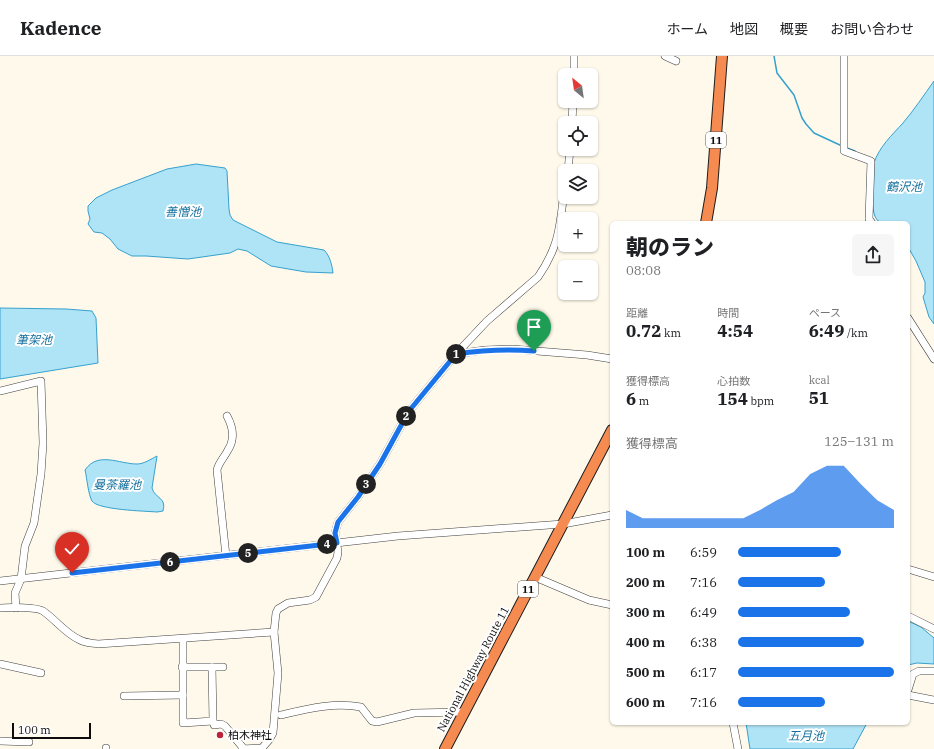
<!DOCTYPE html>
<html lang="ja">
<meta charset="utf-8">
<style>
:root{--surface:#fff;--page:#f6f6f6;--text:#202124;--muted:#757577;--line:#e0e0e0;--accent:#1a73e8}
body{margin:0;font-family:"IBM Plex Serif","Noto Sans JP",serif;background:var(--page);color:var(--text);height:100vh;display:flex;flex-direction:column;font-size:15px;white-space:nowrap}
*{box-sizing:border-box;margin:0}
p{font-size:13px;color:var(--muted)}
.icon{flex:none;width:22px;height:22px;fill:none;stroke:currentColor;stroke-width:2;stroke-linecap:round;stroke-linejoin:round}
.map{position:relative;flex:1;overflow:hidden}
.drawer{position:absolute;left:610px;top:165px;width:300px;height:504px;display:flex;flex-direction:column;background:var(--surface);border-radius:6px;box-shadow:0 1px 3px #0004}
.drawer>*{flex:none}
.needle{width:26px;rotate:331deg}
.fabs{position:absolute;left:558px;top:12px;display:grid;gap:8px}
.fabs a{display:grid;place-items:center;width:40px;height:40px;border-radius:6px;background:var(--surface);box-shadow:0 1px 3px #0004;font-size:20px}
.scale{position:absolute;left:12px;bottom:10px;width:79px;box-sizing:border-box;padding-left:4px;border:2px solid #0c0c0c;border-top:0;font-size:11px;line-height:14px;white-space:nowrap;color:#0c0c0c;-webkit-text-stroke:3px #fff;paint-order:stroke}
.pin{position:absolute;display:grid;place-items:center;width:34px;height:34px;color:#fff;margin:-41px -17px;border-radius:50% 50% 50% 0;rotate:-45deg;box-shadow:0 0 4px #0007}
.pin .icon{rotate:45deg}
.km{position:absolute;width:20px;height:20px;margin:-10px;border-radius:50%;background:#222;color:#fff;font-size:11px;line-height:20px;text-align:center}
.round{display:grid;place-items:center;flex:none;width:42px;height:42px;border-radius:6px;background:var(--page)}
.overview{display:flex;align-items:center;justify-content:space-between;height:68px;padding:0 16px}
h1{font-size:22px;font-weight:800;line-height:30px}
.metrics{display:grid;grid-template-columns:repeat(3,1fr);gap:6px;height:68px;padding:4px 16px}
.metrics div{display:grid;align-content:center}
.metrics b{font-size:17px;font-weight:800}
.metrics small{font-size:11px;font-weight:400}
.metrics p{font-size:11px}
.chart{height:112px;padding:8px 16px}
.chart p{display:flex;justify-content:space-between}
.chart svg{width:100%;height:72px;margin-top:4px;fill:var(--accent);opacity:.7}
ul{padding:0 16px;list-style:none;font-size:13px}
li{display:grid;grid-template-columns:64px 48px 1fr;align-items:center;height:30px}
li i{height:10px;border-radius:5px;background:var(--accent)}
header{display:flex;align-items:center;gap:24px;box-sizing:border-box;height:56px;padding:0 20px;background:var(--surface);border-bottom:1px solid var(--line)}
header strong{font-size:19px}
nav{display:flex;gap:22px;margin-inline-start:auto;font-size:14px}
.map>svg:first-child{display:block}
</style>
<header>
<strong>Kadence</strong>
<nav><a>ホーム</a><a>地図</a><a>概要</a><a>お問い合わせ</a></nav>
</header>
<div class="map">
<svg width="934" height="693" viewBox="0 0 934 693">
<rect width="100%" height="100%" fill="#fff9eb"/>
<g fill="#afe3f6" stroke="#36a1ce">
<path d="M 934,25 L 934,268 L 929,261 L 923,241 L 925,237 L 925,226 L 916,205 L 908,191 L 908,167 C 900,167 888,169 880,166 C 868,162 873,118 874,107 C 879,91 892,79 903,67 C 914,54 924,39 934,25 Z"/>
<path d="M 196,108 L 225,112 L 227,115 L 229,153 L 230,159 L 233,164 L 277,186 L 324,194 C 330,200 332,209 333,217 L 306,216 L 271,210 L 247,195 L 238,193 L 230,197 L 188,203 L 146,200 L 132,200 L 118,193 L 110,183 L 102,177 L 94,176 L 88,168 L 90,163 L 88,155 L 88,150 L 96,142 L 112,134 L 167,113 Z"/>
<polygon points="0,252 66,253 92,255 96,262 98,307 0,323"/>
<path d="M 157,400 L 152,432 C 155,443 167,441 163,455 L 157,456 C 145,455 98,454 92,445 C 88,438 87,422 85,414 C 98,395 119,408 137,408 C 144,408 151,403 157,400 Z"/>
<polygon points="908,565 921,571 934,582 934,608 917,607 908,609"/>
<polygon points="746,667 867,667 853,693 750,693"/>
</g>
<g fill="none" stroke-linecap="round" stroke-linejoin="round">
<g stroke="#36a1ce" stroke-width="1.5">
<polyline points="774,0 777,17 794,39 802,62 806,68 814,77 842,90"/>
<polyline points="847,92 855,95"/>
</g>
<defs>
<g id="minor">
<polyline points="665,0 676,5"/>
<polyline points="844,0 844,95 871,105 869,163 872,167"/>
<polyline points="574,19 574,0"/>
<polyline points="572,67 573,45"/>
<polyline points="568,115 570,93"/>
<polyline points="908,262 934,303"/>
<polyline points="456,298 485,294 512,293 587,299 612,303"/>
<polyline points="0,335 41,325 43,387 41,418 34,467 25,490 21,523 15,537 16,552"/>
<path d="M 226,500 L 217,414 C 219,406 224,402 228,394 C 235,383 233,371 227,360"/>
<polyline points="908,513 934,521"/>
<polyline points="535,521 589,544 612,549"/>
<polyline points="0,525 398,480 563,468 612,459"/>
<path d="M 0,552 C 9,551 37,551 43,555 C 56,564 66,578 80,584 C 85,587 92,587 98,588 L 274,576"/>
<polyline points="908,560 934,573"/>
<polyline points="183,583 183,667 213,665 212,611"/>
<polyline points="0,608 41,617"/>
<polyline points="182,611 223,611"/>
<polyline points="908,634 913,618 919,615 934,615"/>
<polyline points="908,639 934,644"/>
<polyline points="124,640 183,639"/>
<path d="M 281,659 C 307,653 334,646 361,651 L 372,665 L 377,666 L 414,657 L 464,656"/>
<polyline points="213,665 214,669 221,668 225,670 244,693"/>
<polyline points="733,667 738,693"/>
<polyline points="0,685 29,686"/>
<polyline points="106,693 106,692"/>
<path d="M 242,693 L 262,692 L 269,684 L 273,677 L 278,617 L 274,576 L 276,557 L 278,553 L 288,547 L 310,544 L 316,541 L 337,502 L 338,496 L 335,477 L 338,466 L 358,441 L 380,408 L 409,355 L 456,298 L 487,265 L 538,221 C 545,211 551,200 555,188 C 561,172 562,147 565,130"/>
</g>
<g id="highway">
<polyline points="706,167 712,132 722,0"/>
<polyline points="445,693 612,374"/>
</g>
</defs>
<use href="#minor" stroke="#3f3f3f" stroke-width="8"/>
<use href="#highway" stroke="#1d1d1d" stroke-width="12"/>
<use href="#minor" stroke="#fff" stroke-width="7"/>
<use href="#highway" stroke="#f68b52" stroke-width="10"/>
</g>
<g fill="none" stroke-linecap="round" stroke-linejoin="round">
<defs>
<path id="route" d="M 72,517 L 337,487 L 335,477 L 338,466 L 358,441 L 380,408 L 409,355 L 456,298 C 483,294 508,293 534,295"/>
</defs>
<use href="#route" stroke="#fff" stroke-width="8"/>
<use href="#route" stroke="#1a73e8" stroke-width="5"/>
</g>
<circle fill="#bc233b" stroke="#fff" stroke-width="1.5" cx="220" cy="679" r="4"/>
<g text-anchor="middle" stroke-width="4" stroke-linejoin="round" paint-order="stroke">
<g fill="#fff" stroke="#555" stroke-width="1">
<rect x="706" y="76" width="20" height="16" rx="3"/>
<rect x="518" y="525" width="20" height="16" rx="3"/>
</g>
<g font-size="10" font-weight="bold" fill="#0c0c0c">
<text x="716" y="88">11</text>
<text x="528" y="537">11</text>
</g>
<g font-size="11" fill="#0c0c0c" stroke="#fff">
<text transform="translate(473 613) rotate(-62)" y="4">National Highway Route 11</text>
</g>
<g font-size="11" fill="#0c0c0c" stroke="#fff" text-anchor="start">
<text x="228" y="683">柏木神社</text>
</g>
<g font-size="12" font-style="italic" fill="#15719e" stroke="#fff">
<text x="904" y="135">鶴沢池</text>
<text x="183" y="160">善憎池</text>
<text x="34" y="288">筆架池</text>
<text x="117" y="433">曼荼羅池</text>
<text x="806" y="684">五月池</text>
</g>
</g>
</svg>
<div class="fabs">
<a><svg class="needle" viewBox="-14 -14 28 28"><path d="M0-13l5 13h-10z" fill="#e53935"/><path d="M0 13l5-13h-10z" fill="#757577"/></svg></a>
<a><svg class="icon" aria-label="locate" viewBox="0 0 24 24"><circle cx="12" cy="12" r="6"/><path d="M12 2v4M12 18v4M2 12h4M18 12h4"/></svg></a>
<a><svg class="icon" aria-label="layers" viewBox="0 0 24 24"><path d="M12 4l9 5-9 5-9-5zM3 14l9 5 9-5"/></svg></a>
<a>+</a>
<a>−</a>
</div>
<div class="scale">100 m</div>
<div class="pin" style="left:534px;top:295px;background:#1e9e55"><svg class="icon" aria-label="arrive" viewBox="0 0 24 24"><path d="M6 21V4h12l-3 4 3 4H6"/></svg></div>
<div class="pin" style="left:72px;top:517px;background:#d93025"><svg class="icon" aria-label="check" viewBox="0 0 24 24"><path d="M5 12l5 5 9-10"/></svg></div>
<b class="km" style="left:456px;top:298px">1</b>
<b class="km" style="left:406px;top:360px">2</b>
<b class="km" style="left:366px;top:428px">3</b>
<b class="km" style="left:327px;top:488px">4</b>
<b class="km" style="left:248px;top:497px">5</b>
<b class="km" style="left:170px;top:506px">6</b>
<section class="drawer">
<div class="overview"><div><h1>朝のラン</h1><p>08:08</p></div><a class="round"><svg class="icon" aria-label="share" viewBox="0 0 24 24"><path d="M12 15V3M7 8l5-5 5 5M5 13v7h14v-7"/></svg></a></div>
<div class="metrics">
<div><p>距離</p><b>0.72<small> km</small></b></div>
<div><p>時間</p><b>4:54</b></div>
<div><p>ペース</p><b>6:49<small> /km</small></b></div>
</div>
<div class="metrics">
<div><p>獲得標高</p><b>6<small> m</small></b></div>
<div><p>心拍数</p><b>154<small> bpm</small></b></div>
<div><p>kcal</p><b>51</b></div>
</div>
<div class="chart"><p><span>獲得標高</span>125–131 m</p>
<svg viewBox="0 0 160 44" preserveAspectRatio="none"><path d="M0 44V33L10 38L20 38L30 38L40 38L50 38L60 38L70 38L80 33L90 27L100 22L110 11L120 6L130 6L140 17L150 27L160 33V44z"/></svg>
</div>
<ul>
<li><b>100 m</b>6:59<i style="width:66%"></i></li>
<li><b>200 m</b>7:16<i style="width:56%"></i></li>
<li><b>300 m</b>6:49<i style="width:72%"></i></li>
<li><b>400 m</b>6:38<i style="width:81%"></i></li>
<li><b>500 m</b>6:17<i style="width:100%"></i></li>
<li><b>600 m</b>7:16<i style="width:56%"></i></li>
</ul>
</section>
</div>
